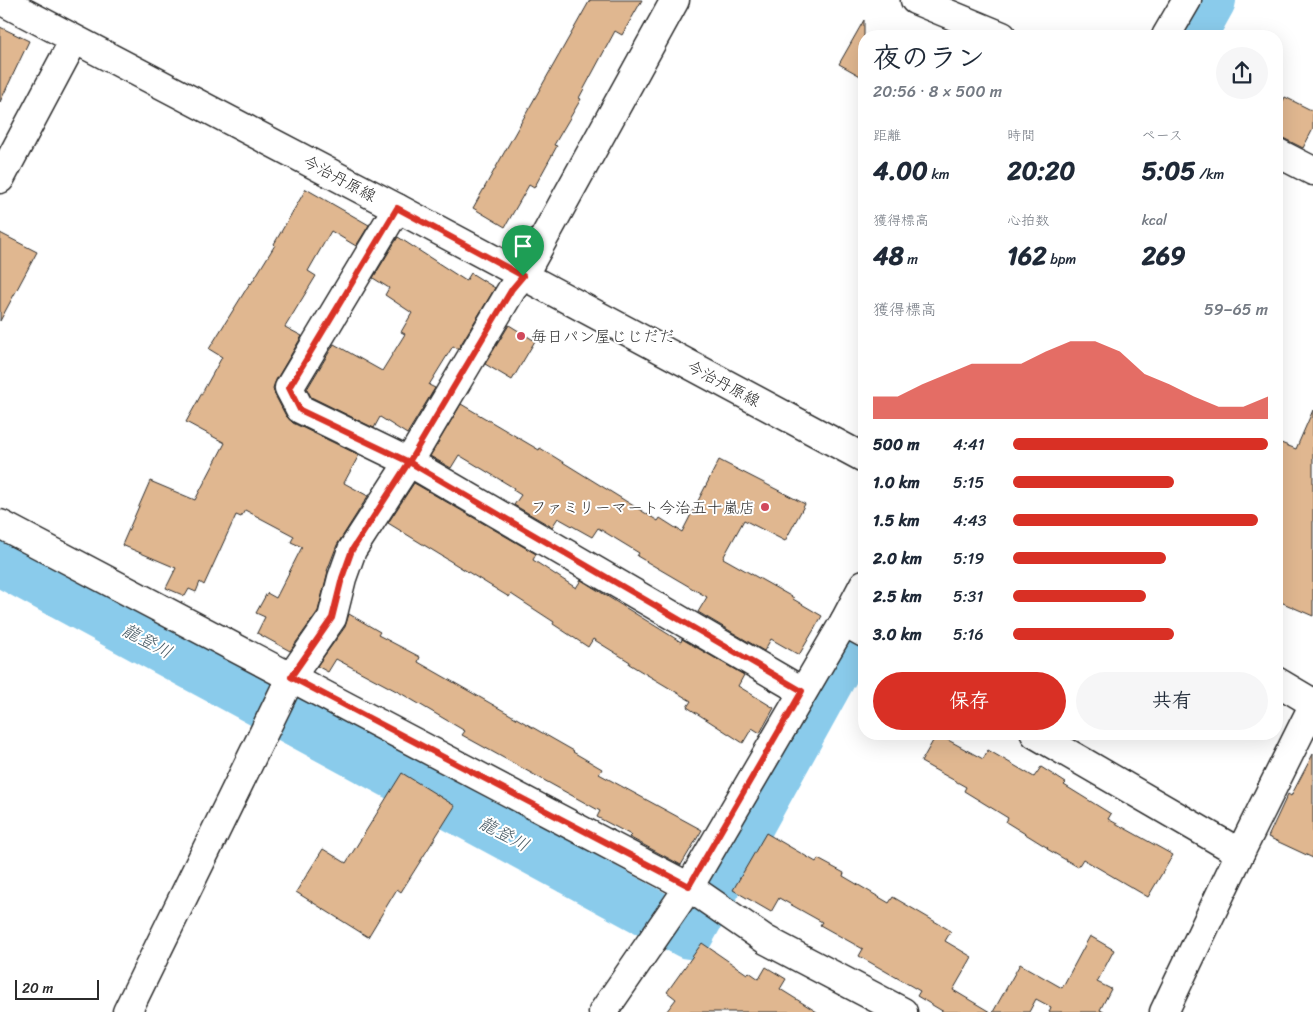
<!DOCTYPE html>
<html lang="ja">
<meta charset="utf-8">
<style>
:root{--surface:#fff;--page:#f6f6f7;--text:#1f2937;--muted:#747a83;--accent:#d93025}
body{margin:0;font-family:Sriracha,"Klee One",sans-serif;background:var(--page);color:var(--text);height:100vh;display:flex;flex-direction:column;font-size:19px;white-space:nowrap}
*{box-sizing:border-box;margin:0}
p{font-size:16px;color:var(--muted)}
.icon{flex:none;width:28px;height:28px;fill:none;stroke:currentColor;stroke-width:2;stroke-linecap:round;stroke-linejoin:round}
.map{position:relative;flex:1;overflow:hidden}
.side{position:absolute;left:858px;top:30px;width:425px;height:710px;display:flex;flex-direction:column;background:var(--surface);border-radius:20px;box-shadow:0 5px 20px #0002}
.side>*{flex:none}
.scale{position:absolute;left:15px;bottom:12px;width:84px;box-sizing:border-box;padding-left:5px;border:2px solid #2b2b2b;border-top:0;font-size:14px;line-height:18px;white-space:nowrap;color:#2b2b2b;-webkit-text-stroke:4px #fff;paint-order:stroke}
.pin{position:absolute;display:grid;place-items:center;width:42px;height:42px;color:#fff;margin:-51px -21px;border-radius:50% 50% 50% 0;rotate:-45deg;box-shadow:0 0 5px #0007}
.pin .icon{rotate:45deg}
.round{display:grid;place-items:center;flex:none;width:52px;height:52px;border-radius:26px;background:var(--page)}
.overview{display:flex;align-items:center;justify-content:space-between;height:85px;padding:0 15px}
h1{font-size:28px;font-weight:700;line-height:38px}
.figures{display:grid;grid-template-columns:repeat(3,1fr);gap:8px;height:85px;padding:5px 15px}
.figures div{display:grid;align-content:center}
.figures b{font-size:25px;font-weight:700}
.figures small{font-size:14px;font-weight:400}
.figures p{font-size:14px}
.chart{height:140px;padding:10px 15px}
.chart p{display:flex;justify-content:space-between}
.chart svg{width:100%;height:90px;margin-top:5px;fill:var(--accent);opacity:.7}
.button{display:flex;gap:10px;margin-top:auto;padding:10px 15px}
.button a{flex:1;height:58px;border-radius:30px;background:var(--accent);color:#fff;font-size:20px;font-weight:700;line-height:58px;text-align:center}
.button a+a{background:var(--page);color:var(--text)}
ul{padding:0 15px;list-style:none;font-size:16px}
li{display:grid;grid-template-columns:80px 60px 1fr;align-items:center;height:38px}
li i{height:12px;border-radius:6px;background:var(--accent)}
.map>svg:first-child{display:block}
</style>
<div class="map">
<svg width="1313" height="1012" viewBox="0 0 1313 1012">
<rect width="100%" height="100%" fill="#fff"/>
<filter id="ink" filterUnits="userSpaceOnUse"><feTurbulence type="fractalNoise" baseFrequency=".02" numOctaves="2"/><feDisplacementMap in="SourceGraphic" scale="10" xChannelSelector="R" yChannelSelector="G"/><feConvolveMatrix kernelMatrix="1 2 1 2 8 2 1 2 1" color-interpolation-filters="sRGB"/></filter>
<g filter="url(#ink)">
<g fill="none" stroke-linecap="round" stroke-linejoin="round">
<g stroke="#8acbeb" stroke-width="50">
<polyline points="1191,36 1211,0"/>
<polyline points="0,561 689,934 864,617"/>
</g>
</g>
<g fill="#e0b790" stroke="#2b2b2b">
<polygon points="590,0 642,0 622,35 615,31 579,98 581,99 554,145 557,146 534,188 529,185 505,227 473,208"/>
<polygon points="864,20 864,78 839,64"/>
<polygon points="0,27 29,41 0,102"/>
<polygon points="1285,97 1313,111 1313,129 1303,148 1283,138 1276,137 1276,115"/>
<polygon points="306,189 369,225 356,246 331,231 308,271 316,276 285,327 302,336 276,380 273,388 275,395 286,416 293,423 359,455 344,483 368,496 337,545 327,571 328,571 318,611 290,651 257,633 265,617 256,613 267,593 276,598 302,547 291,542 294,536 245,510 241,517 236,515 204,585 200,582 196,592 189,589 185,596 166,588 176,568 122,545 150,481 195,500 225,443 186,422 222,357 209,349 250,283 251,284 275,245 274,244"/>
<polygon points="0,233 37,252 0,321"/>
<polygon points="398,237 466,281 471,273 495,288 458,349 453,346 429,385 435,388 407,434 380,417 374,428 311,397 307,389 334,344 382,371 405,334 401,332 412,313 385,295 389,288 373,278"/>
<polygon points="509,325 535,341 512,380 485,364"/>
<polygon points="461,404 539,450 540,448 658,521 660,518 682,532 719,460 805,504 785,541 744,520 723,558 794,598 793,599 822,616 799,655 771,639 764,651 698,612 707,597 637,556 639,553 598,528 592,537 558,518 552,527 514,505 521,495 513,490 514,488 459,455 451,468 430,456"/>
<polygon points="1313,410 1313,616 1276,600 1276,441 1296,449"/>
<polygon points="414,483 536,554 533,560 576,588 581,580 681,642 682,639 744,675 738,686 774,708 760,733 752,728 743,743 687,707 691,701 629,664 630,662 593,639 588,647 553,624 554,622 511,594 509,597 388,523"/>
<polygon points="349,614 380,632 378,635 420,657 418,662 574,751 573,752 602,769 599,774 702,830 681,865 629,837 631,835 597,817 600,811 462,735 465,731 402,694 336,659 328,672 317,666 345,627"/>
<polygon points="937,734 983,759 988,750 1034,777 1041,767 1066,783 1064,785 1111,814 1108,819 1173,855 1148,897 1083,859 1078,867 1047,849 1048,848 1006,822 1008,818 964,791 966,787 921,762"/>
<polygon points="1313,754 1313,858 1268,837 1288,794 1291,796"/>
<polygon points="402,773 455,806 401,892 397,889 368,937 296,892 323,849 346,863"/>
<polygon points="766,833 816,862 818,859 844,873 843,876 889,903 893,897 951,931 945,941 972,957 953,990 990,1012 944,1012 917,996 920,991 859,956 863,949 820,925 822,922 779,898 771,912 733,890"/>
<polygon points="1090,936 1114,950 1097,982 1111,989 1100,1010 1104,1012 1049,1012 1051,1007 1036,999 1029,1012 993,1012 1020,964 1062,988"/>
<polygon points="702,943 747,974 749,972 759,979 766,967 786,979 780,989 817,1012 666,1012 676,999 667,992"/>
</g>
<g fill="none" stroke-linecap="round" stroke-linejoin="round">
<defs>
<g id="minor">
<polyline points="915,0 1002,36"/>
<polyline points="1166,36 1187,0"/>
<polyline points="1276,152 1313,171"/>
<polyline points="0,179 74,40"/>
<polyline points="397,208 289,388 300,409 409,462 802,691"/>
<polyline points="0,524 689,887 766,940 903,1012"/>
<polyline points="844,622 864,633"/>
<polyline points="1035,734 1240,853"/>
<polyline points="689,887 844,622 864,584"/>
<polyline points="127,1012 291,677 332,618 342,578 352,550 409,462 512,289 523,276 675,0"/>
<polyline points="1164,1012 1240,853 1313,706"/>
</g>
<polyline id="tertiary" points="603,1012 689,887"/>
<g id="secondary">
<polyline points="0,0 397,208 864,458"/>
<polyline points="1276,681 1313,703"/>
</g>
</defs>
<use href="#minor" stroke="#2b2b2b" stroke-width="31"/>
<use href="#tertiary" stroke="#2b2b2b" stroke-width="31"/>
<use href="#secondary" stroke="#2b2b2b" stroke-width="31"/>
<use href="#minor" stroke="#fff" stroke-width="28"/>
<use href="#tertiary" stroke="#fff" stroke-width="28"/>
<use href="#secondary" stroke="#fff" stroke-width="28"/>
</g>
</g>
<g fill="none" stroke-linecap="round" stroke-linejoin="round" filter="url(#ink)">
<defs>
<polyline id="route" points="523,276 512,289 409,462 352,550 342,578 332,618 291,677 689,886 802,691 409,462 300,410 289,388 397,208 523,276"/>
</defs>
<use href="#route" stroke="#fff" stroke-width="10"/>
<use href="#route" stroke="#d93025" stroke-width="6"/>
</g>
<g fill="#d1495b" stroke="#fff" stroke-width="2">
<circle cx="521" cy="336" r="5"/>
<circle cx="765" cy="507" r="5"/>
</g>
<g text-anchor="middle" stroke-width="4" stroke-linejoin="round" paint-order="stroke">
<g font-size="16" fill="#2b2b2b" stroke="#fff">
<text transform="translate(340 178) rotate(28)" y="6">今治丹原線</text>
<text transform="translate(724 383) rotate(28)" y="6">今治丹原線</text>
</g>
<g font-size="16" fill="#2b2b2b" stroke="#fff" text-anchor="start">
<text x="531" y="342">毎日パン屋じじだだ</text>
<text x="755" y="513" text-anchor="end">ファミリーマート今治五十嵐店</text>
</g>
<g font-size="18" font-style="italic" fill="#485b65" stroke="#fff">
<text transform="translate(147 641) rotate(28)" y="6">龍登川</text>
<text transform="translate(504 834) rotate(28)" y="6">龍登川</text>
</g>
</g>
</svg>
<div class="scale">20 m</div>
<div class="pin" style="left:523px;top:276px;background:#1e9e55"><svg class="icon" aria-label="arrive" viewBox="0 0 24 24"><path d="M6 21V4h12l-3 4 3 4H6"/></svg></div>
<section class="side">
<div class="overview"><div><h1>夜のラン</h1><p>20:56 · 8 × 500 m</p></div><a class="round"><svg class="icon" aria-label="share" viewBox="0 0 24 24"><path d="M12 15V3M7 8l5-5 5 5M5 13v7h14v-7"/></svg></a></div>
<div class="figures">
<div><p>距離</p><b>4.00<small> km</small></b></div>
<div><p>時間</p><b>20:20</b></div>
<div><p>ペース</p><b>5:05<small> /km</small></b></div>
</div>
<div class="figures">
<div><p>獲得標高</p><b>48<small> m</small></b></div>
<div><p>心拍数</p><b>162<small> bpm</small></b></div>
<div><p>kcal</p><b>269</b></div>
</div>
<div class="chart"><p><span>獲得標高</span>59–65 m</p>
<svg viewBox="0 0 160 44" preserveAspectRatio="none"><path d="M0 44V33L10 33L20 27L30 22L40 17L50 17L60 17L70 11L80 6L90 6L100 11L110 22L120 27L130 33L140 38L150 38L160 33V44z"/></svg>
</div>
<ul>
<li><b>500 m</b>4:41<i style="width:100%"></i></li>
<li><b>1.0 km</b>5:15<i style="width:63%"></i></li>
<li><b>1.5 km</b>4:43<i style="width:96%"></i></li>
<li><b>2.0 km</b>5:19<i style="width:60%"></i></li>
<li><b>2.5 km</b>5:31<i style="width:52%"></i></li>
<li><b>3.0 km</b>5:16<i style="width:63%"></i></li>
</ul>
<div class="button"><a>保存</a><a>共有</a></div>
</section>
</div>
